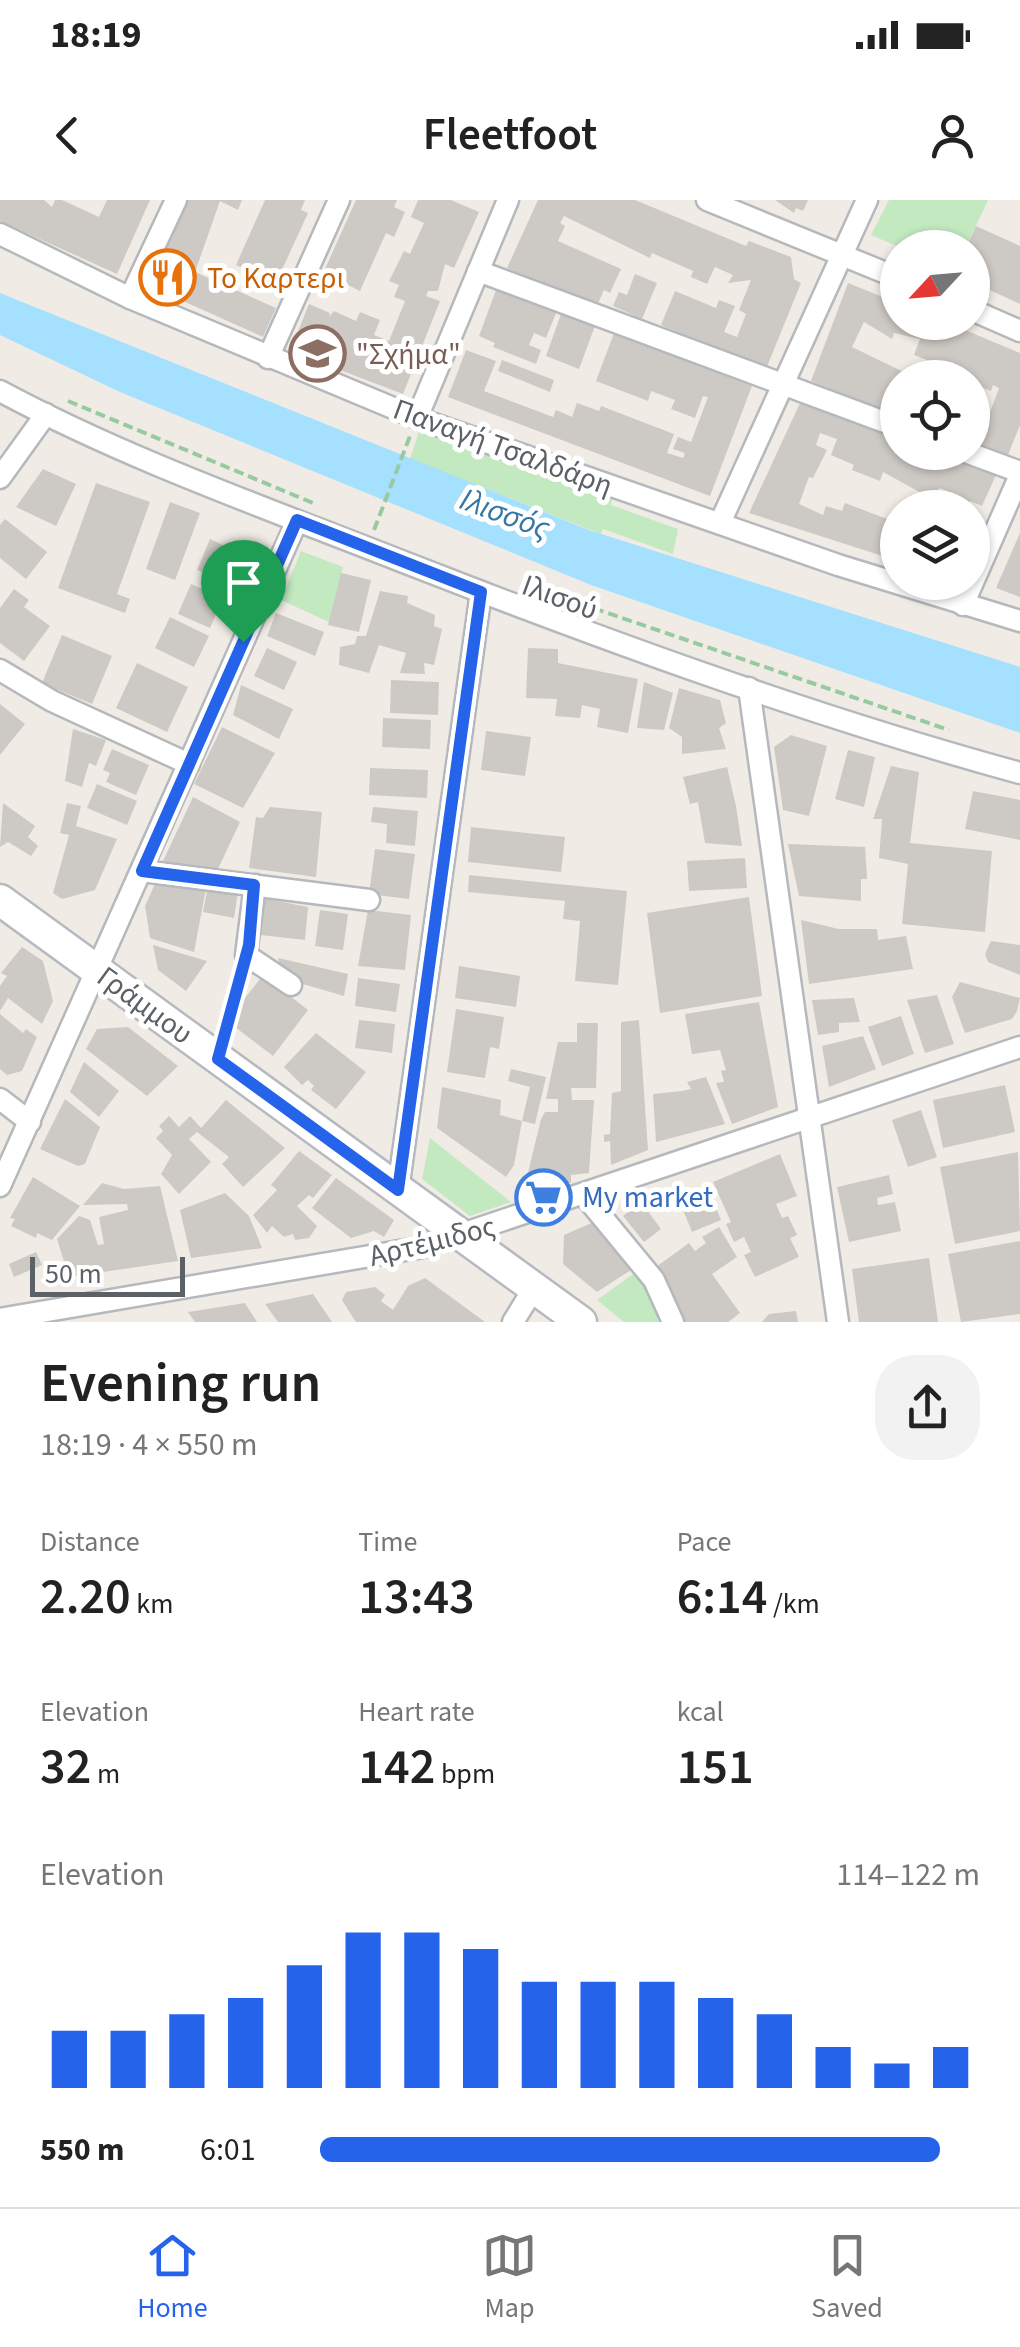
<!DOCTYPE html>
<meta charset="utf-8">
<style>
:root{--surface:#fff;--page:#f2f2f2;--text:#222;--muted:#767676;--line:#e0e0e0;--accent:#2563eb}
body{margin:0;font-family:"Source Sans 3",sans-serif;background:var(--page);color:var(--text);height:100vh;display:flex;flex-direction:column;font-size:38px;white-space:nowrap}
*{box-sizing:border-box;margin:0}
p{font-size:32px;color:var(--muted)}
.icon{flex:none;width:55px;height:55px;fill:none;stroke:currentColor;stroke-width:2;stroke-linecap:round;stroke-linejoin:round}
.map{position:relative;height:1122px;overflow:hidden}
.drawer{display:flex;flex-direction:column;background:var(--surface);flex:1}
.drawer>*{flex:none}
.needle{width:65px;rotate:244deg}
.fabs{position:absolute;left:880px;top:30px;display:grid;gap:20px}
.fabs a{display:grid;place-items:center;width:110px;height:110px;border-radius:50%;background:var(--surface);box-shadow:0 2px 8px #0004;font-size:50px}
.scale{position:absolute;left:30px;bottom:25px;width:155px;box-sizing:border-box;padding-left:10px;border:5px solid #5c6166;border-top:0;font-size:28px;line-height:35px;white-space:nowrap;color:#5c6166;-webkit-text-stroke:8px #fff;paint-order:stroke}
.pin{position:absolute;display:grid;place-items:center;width:85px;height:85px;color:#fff;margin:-102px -42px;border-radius:50% 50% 50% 0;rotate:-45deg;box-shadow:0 0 10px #0007}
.pin .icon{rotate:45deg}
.round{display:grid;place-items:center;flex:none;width:105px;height:105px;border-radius:40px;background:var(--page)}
.summary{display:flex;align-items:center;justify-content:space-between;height:170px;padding:0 40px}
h1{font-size:55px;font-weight:600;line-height:75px}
.metrics{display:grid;grid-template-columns:repeat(3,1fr);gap:15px;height:170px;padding:10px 40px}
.metrics div{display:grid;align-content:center}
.metrics b{font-size:50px;font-weight:600}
.metrics small{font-size:28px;font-weight:400}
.metrics p{font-size:28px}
.chart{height:280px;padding:20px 40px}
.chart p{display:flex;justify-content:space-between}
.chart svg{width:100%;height:180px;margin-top:10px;stroke:var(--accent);stroke-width:6}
ul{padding:0 40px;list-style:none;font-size:32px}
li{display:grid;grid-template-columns:160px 120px 1fr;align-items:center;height:75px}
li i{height:25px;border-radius:12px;background:var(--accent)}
.status{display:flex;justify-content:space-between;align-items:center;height:70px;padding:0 50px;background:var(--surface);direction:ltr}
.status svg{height:28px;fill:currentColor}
header{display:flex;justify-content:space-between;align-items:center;height:130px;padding:0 40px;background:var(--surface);font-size:45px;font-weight:600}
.tabs{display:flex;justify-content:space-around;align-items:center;height:140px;border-top:2px solid var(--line);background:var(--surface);font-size:28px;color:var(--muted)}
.tabs a{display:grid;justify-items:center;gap:5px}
.tabs .selected{color:var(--accent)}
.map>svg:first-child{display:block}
</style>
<div class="status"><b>18:19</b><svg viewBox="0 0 49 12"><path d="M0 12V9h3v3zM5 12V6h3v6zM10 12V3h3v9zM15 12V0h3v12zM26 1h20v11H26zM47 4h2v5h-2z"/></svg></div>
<header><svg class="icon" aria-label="back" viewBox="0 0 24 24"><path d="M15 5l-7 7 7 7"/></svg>Fleetfoot<svg class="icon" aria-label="person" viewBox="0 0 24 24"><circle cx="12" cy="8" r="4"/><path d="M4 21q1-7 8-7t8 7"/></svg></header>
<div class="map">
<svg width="1020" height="1122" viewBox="0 0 1020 1122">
<rect width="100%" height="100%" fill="#f0ece5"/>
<g fill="#c3e9c0">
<polygon points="889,0 988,0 966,47 899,47 871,35"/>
<polygon points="420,228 614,293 611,305 678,329 673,354 603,329 601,334 410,259"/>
<polygon points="301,351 343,367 329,422 281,400"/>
<polygon points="430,938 511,1002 470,1016 422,979"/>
<polygon points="636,1072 644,1078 666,1122 624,1122 597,1100"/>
</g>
<polygon fill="#a5e0ff" points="0,93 589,330 1020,467 1020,533 591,385 120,192 0,135"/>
<g fill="#cdc9c4">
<polygon points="0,0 44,0 52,7 55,0 62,0 99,17 107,0 150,0 117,74 0,21"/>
<polygon points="182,0 242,0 238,10 220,1 195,72 276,108 263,137 145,84"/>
<polygon points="265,0 305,0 301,10 308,13 276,83 236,65"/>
<polygon points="356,0 397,0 394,7 405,12 394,37 386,33 360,91 348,85 345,91 320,80"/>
<polygon points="418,0 451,0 479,12 454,68 445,64 438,91 428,91 426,96 440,101 403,194 290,151 309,104 330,113 329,117 334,111 356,121 360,112 380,120 374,135 389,141 405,101 394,97 399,85 389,81 404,51 410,54 424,23 411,17"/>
<polygon points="538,0 635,0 746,46 749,41 791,57 794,79 801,83 766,169 661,125 675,91 716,108 719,100 735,106 724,132 737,137 746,114 739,110 751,80 728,83 733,75 715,67 707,84 691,77 693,71 652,53 650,58 564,16 560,23 565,26 558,41 621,69 610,93 604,90 597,106 507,68"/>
<polygon points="775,0 808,0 803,11 796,8 794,13"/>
<polygon points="976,26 1020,46 1020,104 972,82 972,48 966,48"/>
<polygon points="635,74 657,83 642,119 613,106 619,92 627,95"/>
<polygon points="848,83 898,103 898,122 946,122 1020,153 1020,225 1006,260 972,246 972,199 985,204 982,212 989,215 999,188 993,185 991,191 972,183 972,178 939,172 942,166 914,155 920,139 894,133 892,139 864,122 852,147 914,177 917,171 932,177 898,178 898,216 811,181"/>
<polygon points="496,90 556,113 546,138 534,133 529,145 541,150 536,164 493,147 495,143 479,136"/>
<polygon points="561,114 595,126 579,169 546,156"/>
<polygon points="614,133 752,186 710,296 448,197 466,150 496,161 484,191 553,217 556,210 572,217 577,203 599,211 601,206 674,234 667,253 683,258 685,253 673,249 678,237 691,242 708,197 703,196 695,218 671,209 675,200 651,191 648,201 596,181"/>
<polygon points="502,160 554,180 550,192 498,171"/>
<polygon points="801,201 898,236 898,252 941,252 996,275 982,306 970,301 967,308 940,308 948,291 939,288 934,300 883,272 880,281 852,270 854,265 831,255 837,239 820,233 816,245 827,250 813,278 809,277 799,304 823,315 826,306 842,311 845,303 895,322 898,316 898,361 749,313"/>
<polygon points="43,269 76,284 56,326 16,307"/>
<polygon points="96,283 150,302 117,394 130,399 125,413 58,388"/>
<polygon points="170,302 200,313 175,380 146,369"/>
<polygon points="5,319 47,352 26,379 0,358 0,325"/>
<polygon points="1020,333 1020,397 996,388"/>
<polygon points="210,339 240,353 226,383 197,370"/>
<polygon points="341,373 371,380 359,432 328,425"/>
<polygon points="191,384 223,398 210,428 178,414"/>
<polygon points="14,389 29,400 24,407 50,426 24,461 0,443 0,408"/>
<polygon points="380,391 408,396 407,403 435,415 434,426 442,429 434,465 424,463 425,474 400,473 406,453 379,445 369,473 339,465 340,447 355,444 357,436 366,436"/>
<polygon points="276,413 324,432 315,456 267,436"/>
<polygon points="170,417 209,436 194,467 155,448"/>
<polygon points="62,435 112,456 92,504 42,483"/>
<polygon points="267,448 297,462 284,490 254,476"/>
<polygon points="528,448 558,449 558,463 638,479 628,533 597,527 600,509 582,505 580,518 555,516 557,499 526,498"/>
<polygon points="137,463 188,487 167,532 116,508"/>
<polygon points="391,480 439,482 438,515 390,513"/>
<polygon points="644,482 673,493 664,530 637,528"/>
<polygon points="241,485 293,509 279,539 233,515"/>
<polygon points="679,488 720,500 726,523 719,528 726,549 682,554 682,537 669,528"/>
<polygon points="0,504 25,524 0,555"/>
<polygon points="383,518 431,520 430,549 382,547"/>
<polygon points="222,527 275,553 243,608 194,584"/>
<polygon points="73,529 106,540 96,566 89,563 82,587 65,581"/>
<polygon points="486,531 531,537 525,576 481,570"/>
<polygon points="791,535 827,546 809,616 783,610 774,547"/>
<polygon points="112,549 149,565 136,595 106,582 110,573 103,570"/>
<polygon points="848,550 875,557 864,607 835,599"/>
<polygon points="891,566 919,572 910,643 992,651 985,732 902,724 908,664 879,658 882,619 873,619"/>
<polygon points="727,567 736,606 742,646 705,643 698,602 690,604 683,577"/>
<polygon points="370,568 428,570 427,598 369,595"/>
<polygon points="97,584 137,601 127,625 87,608"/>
<polygon points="973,591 1020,600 1020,640 965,629"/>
<polygon points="193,597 240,622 217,671 163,661"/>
<polygon points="3,603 35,626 28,637 38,646 31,656 8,642 0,647"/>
<polygon points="67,603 81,606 76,626 117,639 95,690 62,699 53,693 69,635 60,633"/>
<polygon points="270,607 322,612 316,677 249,668 256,617 263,618"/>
<polygon points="373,607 418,611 415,646 386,643 387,624 371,622"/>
<polygon points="471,627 565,637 561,672 468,662"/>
<polygon points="788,644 865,647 867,679 861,679 861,701 799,696"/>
<polygon points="375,649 415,654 409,699 369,694"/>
<polygon points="745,658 747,688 689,691 687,661"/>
<polygon points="159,675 207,683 194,752 150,738 145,706"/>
<polygon points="469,675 627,691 618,785 575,781 580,721 563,719 565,701 468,692"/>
<polygon points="208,686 238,692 234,718 203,712"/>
<polygon points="257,697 308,707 305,740 252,734"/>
<polygon points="749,697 762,796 660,813 647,713"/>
<polygon points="320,710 348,714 343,750 315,746"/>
<polygon points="368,710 411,715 405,770 358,766"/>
<polygon points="801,720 839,729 877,729 878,740 906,736 913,769 809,784"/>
<polygon points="991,741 1020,745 1020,775 988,762 985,754"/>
<polygon points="153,745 207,761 186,791 158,770"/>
<polygon points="22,747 43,761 53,801 42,824 8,798 0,811 0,786 7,776 1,773"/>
<polygon points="278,758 348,774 344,796 282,778"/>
<polygon points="459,766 520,776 516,807 455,798"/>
<polygon points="263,775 308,810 273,856 227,821"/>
<polygon points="358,778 400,784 396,812 355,806"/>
<polygon points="960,782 1020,798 1017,811 1012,819 965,833 952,797"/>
<polygon points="937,795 954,844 925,853 907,800"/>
<polygon points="854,798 860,822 839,823 839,832 818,835 812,800"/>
<polygon points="759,802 778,907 732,924 716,883 724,882 721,871 726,870 720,850 692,854 685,814"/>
<polygon points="456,809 504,817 499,849 490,847 485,878 447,872"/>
<polygon points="0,814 23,833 26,829 37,837 22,871 7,875 0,869"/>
<polygon points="901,816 914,854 882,866 868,827"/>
<polygon points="359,820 395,824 392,853 355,848"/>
<polygon points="639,820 648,950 611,965 610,941 604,942 604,935 610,934 612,893 621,891 621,822"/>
<polygon points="577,823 598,823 596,888 571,888 572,900 594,900 589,973 571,975 571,983 553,982 552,987 530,985 527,977 541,919 545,912 558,912 558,899 546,899 558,842 577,842"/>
<polygon points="128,827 178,866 147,896 86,849 97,829"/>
<polygon points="316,833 366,872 336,909 311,890 314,886 308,880 302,885 284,867"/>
<polygon points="863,836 876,869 829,887 822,846"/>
<polygon points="84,862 119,891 99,917 70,892"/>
<polygon points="511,869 546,877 535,924 522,921 530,887 508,881"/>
<polygon points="706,877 725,924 656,942 653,894 682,891 691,889 687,882"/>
<polygon points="1005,885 1015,932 943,948 933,900"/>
<polygon points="442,887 501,900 500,915 522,921 514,965 506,977 437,928"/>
<polygon points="65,899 100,927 85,964 78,966 40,949"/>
<polygon points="226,900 285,948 243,987 222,964 229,957 197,932 189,939 211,962 179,994 161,974 172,955 156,938 163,931 159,926 169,916 179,927 190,916 201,928"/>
<polygon points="921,910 937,957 908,967 892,920"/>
<polygon points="299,951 332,975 313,998 309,995 297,1006 317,1026 309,1038 295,1040 293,1034 284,1037 272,1026 267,1033 253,1015 277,990 271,985"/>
<polygon points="1018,952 1020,1031 955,1044 940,967"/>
<polygon points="780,954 797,996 776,1004 782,1018 788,1016 797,1035 790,1038 799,1057 755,1077 744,1055 751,1052 744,1037 734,1042 726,1024 731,1022 713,982"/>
<polygon points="889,975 893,994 877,998 878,1005 895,1002 901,1031 849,1042 837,987"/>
<polygon points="33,977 80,1006 52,1040 37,1033 36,1038 11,1026 15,1019 10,1018"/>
<polygon points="336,978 394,1020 384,1037 374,1031 351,1038 312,1008"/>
<polygon points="102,983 124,989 160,986 178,1061 69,1077 57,1039 79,1016 90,1020 98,1045 104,1044 99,1017 128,1010 127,1004 83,1005"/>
<polygon points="708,988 721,1020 692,1032 679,1000"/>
<polygon points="225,993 249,1016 262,1048 191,1058 180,1010"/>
<polygon points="641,1002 661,1029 644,1042 623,1016"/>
<polygon points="594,1022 634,1068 597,1092 563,1064 564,1035"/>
<polygon points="719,1027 737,1057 712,1074 740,1113 728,1122 684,1122 652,1070 689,1043 695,1051 706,1043 702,1037"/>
<polygon points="1020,1041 1020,1114 961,1122 948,1054"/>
<polygon points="36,1052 42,1065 14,1077 9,1064"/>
<polygon points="929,1058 938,1122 859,1122 852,1069"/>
<polygon points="425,1078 485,1122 356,1122 342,1100 346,1092 375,1087 385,1095 381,1101 393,1110 408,1086"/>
<polygon points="313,1094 332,1122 278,1122 265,1104"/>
<polygon points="245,1103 257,1122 195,1122 188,1112"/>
<polygon points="796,1111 798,1122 762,1122 769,1114"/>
</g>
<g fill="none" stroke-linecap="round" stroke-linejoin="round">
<defs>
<g id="street">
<polyline points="707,0 898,78"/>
<polyline points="0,34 130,98 417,218 838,365 1020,421"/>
<polyline points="478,71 898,227"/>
<polyline points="130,98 176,0"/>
<polyline points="972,110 1020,131"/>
<polyline points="268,158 339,0"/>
<path d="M 0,191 C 121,256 255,304 383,354 C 591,435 804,514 1020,573"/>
<polyline points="417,218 508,0"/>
<polyline points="966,252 1020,272"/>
<polyline points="0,278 46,214"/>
<polyline points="720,323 867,0"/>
<polyline points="963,405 1020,275"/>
<polyline points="0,470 52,501 189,564"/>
<polyline points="749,488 838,1122"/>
<polyline points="142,671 369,700"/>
<polyline points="255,685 246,755 291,785"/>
<polyline points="0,899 30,922"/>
<polyline points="0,986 297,321"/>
<polyline points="398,990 481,392"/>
<polyline points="584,995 654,1080 673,1122"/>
<polyline points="0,1119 423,1047 1020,847"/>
<polyline points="513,1122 534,1088"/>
</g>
<polyline id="secondary" points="0,700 581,1122"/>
</defs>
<use href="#street" stroke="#b5b8bc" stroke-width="25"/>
<use href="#secondary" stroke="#b6babf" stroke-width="35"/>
<g stroke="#98caa2" stroke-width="4" stroke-dasharray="10 5" stroke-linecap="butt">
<polyline points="68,201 313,303"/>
<polyline points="374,330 410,236"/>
<polyline points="523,384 949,530"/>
<polyline points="224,832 239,774"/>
</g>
<use href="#street" stroke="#fff" stroke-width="20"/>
<use href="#secondary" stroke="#fff" stroke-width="30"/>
</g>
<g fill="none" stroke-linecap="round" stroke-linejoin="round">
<defs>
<polygon id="route" points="297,320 481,392 398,990 218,859 249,745 254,685 142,671"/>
</defs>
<use href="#route" stroke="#fff" stroke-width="20"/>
<use href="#route" stroke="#2563eb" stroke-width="12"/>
</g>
<defs>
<symbol id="restaurant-ring" viewBox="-11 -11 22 22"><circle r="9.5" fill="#fff" stroke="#e8710a" stroke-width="1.5"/><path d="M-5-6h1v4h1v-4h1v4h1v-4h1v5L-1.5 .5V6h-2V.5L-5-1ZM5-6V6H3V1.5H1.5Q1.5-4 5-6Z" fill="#e8710a"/></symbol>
<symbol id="school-ring" viewBox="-11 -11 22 22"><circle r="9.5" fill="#fff" stroke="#8d6e63" stroke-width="1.5"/><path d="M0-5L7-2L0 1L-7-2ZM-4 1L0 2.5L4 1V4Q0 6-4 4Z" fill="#8d6e63"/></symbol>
<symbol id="supermarket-ring" viewBox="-11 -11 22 22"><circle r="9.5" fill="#fff" stroke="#3f7fe0" stroke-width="1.5"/><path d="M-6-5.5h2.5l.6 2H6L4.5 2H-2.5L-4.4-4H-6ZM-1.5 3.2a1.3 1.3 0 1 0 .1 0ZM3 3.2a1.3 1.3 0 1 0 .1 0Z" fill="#3f7fe0"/></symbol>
</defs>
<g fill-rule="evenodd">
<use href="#restaurant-ring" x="136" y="46" width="63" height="63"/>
<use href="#school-ring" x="286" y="122" width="63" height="63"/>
<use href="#supermarket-ring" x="512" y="966" width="63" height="63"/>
</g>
<g text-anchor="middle" stroke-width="10" stroke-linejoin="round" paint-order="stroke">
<g font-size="30" fill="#c56008" stroke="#fff" text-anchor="start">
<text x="207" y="88">Το Καρτερι</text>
</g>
<g font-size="30" fill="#785e54" stroke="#fff" text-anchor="start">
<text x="356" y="164">"Σχήμα"</text>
</g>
<g font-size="30" fill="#5c6166" stroke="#fff">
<text transform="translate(503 247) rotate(20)" y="10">Παναγή Τσαλδάρη</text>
<text transform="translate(560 397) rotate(20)" y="10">Ιλισού</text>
<text transform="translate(145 805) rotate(36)" y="10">Γράμμου</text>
<text transform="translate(432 1041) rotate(-14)" y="10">Αρτέμιδος</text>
</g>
<g font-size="30" fill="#366cbe" stroke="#fff" text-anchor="start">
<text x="582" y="1007">My market</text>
</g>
<g font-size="32" font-style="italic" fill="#3777a5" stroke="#fff">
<text transform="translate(505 313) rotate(20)" y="11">Ιλισσός</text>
</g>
</g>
</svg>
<div class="fabs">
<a><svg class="needle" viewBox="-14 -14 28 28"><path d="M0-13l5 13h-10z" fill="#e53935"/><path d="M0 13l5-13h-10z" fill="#767676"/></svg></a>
<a><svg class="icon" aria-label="locate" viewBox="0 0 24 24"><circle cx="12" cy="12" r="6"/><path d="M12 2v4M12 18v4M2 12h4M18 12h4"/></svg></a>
<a><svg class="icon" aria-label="layers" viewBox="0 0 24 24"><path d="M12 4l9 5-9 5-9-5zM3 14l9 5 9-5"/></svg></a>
</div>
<div class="scale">50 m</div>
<div class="pin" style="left:243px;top:442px;background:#1e9e55"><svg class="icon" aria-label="arrive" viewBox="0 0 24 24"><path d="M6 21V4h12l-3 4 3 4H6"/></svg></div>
</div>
<section class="drawer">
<div class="summary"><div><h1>Evening run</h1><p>18:19 · 4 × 550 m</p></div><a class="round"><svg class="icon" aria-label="share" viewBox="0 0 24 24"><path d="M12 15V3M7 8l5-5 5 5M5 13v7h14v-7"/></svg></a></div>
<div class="metrics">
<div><p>Distance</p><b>2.20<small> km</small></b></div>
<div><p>Time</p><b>13:43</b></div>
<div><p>Pace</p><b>6:14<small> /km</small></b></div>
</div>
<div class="metrics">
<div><p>Elevation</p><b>32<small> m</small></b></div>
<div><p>Heart rate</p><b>142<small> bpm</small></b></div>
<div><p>kcal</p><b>151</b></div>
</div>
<div class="chart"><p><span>Elevation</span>114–122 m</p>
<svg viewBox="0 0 160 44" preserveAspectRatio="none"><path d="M5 44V30M15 44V30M25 44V26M35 44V22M45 44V14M55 44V6M65 44V6M75 44V10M85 44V18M95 44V18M105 44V18M115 44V22M125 44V26M135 44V34M145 44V38M155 44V34"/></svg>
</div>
<ul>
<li><b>550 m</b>6:01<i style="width:94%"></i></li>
</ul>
</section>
<nav class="tabs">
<a class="selected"><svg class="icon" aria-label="home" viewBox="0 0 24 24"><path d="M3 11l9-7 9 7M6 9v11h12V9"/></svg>Home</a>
<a><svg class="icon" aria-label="map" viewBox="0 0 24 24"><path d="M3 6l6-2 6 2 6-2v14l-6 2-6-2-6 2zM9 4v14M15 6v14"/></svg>Map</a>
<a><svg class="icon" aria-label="saved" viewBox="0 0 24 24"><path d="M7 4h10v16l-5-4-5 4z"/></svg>Saved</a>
</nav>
